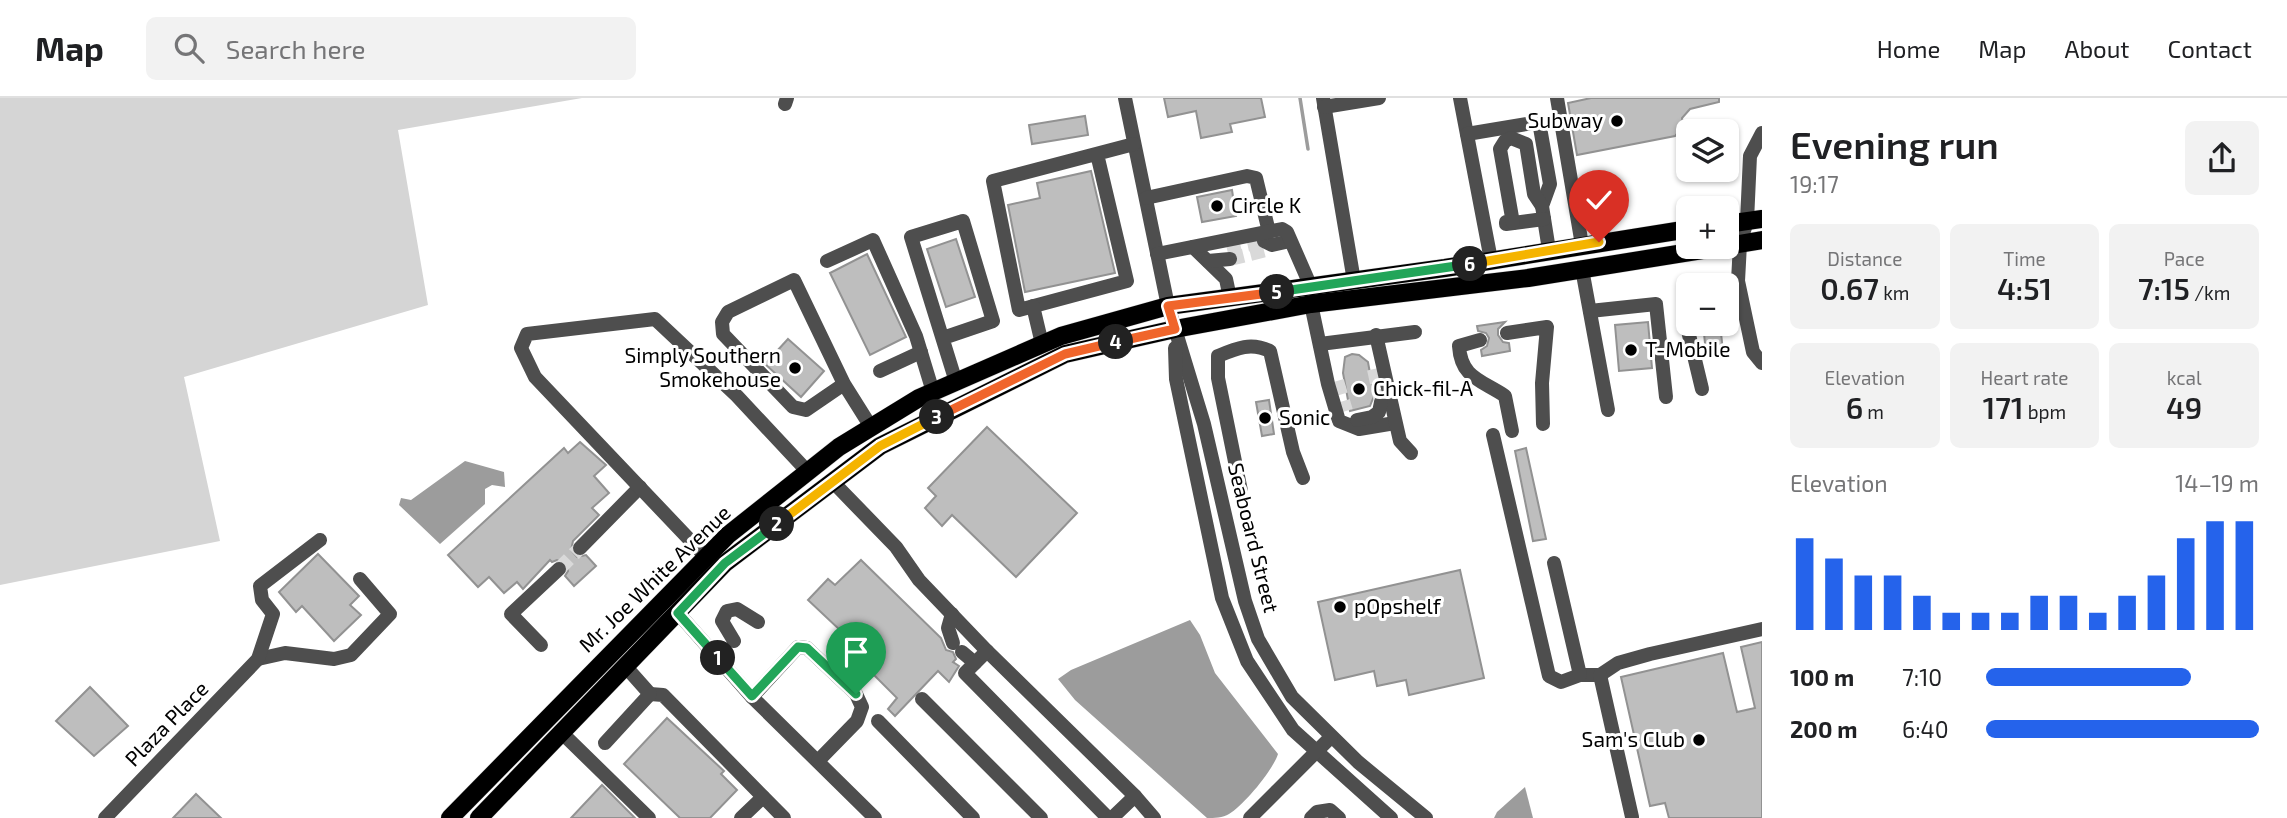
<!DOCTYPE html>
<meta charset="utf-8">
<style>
:root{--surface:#fff;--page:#f2f2f2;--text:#202124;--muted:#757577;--line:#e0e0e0;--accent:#2563eb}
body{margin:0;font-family:"Exo 2",sans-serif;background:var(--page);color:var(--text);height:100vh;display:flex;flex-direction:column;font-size:26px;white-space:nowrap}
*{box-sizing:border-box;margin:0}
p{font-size:23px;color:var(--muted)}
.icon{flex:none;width:38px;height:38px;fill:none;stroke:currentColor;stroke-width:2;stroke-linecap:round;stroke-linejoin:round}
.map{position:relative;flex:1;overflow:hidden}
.details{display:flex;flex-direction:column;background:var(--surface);width:525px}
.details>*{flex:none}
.controls{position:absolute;left:1676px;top:21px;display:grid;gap:14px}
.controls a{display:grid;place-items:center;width:63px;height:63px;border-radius:10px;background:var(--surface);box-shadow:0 2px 5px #0004;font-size:35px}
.pin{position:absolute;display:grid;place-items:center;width:60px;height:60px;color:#fff;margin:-72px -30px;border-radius:50% 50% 50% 0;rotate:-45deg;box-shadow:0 0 7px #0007}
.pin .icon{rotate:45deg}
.km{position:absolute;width:35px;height:35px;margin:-18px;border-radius:50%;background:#222;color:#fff;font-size:19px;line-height:35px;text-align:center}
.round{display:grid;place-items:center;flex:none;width:74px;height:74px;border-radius:10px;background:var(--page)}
.summary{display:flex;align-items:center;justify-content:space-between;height:119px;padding:0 28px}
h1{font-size:38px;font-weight:600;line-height:52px}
.stats{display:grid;grid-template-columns:repeat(3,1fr);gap:10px;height:119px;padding:7px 28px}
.stats div{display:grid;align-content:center;border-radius:10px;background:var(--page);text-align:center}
.stats b{font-size:30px;font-weight:600}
.stats small{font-size:19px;font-weight:400}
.stats p{font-size:19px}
.chart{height:196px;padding:14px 28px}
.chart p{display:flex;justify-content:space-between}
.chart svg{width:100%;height:126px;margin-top:7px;stroke:var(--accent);stroke-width:6}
ul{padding:0 28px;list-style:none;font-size:23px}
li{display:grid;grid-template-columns:112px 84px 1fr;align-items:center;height:52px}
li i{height:18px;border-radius:9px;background:var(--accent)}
header{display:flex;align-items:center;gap:42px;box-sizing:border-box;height:98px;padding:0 35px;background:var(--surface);border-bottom:2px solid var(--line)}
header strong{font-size:33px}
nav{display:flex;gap:38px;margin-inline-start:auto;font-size:24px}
.search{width:490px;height:63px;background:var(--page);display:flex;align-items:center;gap:18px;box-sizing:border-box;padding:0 24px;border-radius:10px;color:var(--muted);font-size:26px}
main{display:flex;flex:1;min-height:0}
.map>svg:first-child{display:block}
</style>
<header>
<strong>Map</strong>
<div class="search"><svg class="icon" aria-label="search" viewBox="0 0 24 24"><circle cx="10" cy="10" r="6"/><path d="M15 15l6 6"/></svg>Search here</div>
<nav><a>Home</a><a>Map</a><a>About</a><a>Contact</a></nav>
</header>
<main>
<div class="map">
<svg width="1762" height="720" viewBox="0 0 1762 720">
<rect width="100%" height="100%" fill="#fff"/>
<polygon fill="#d5d5d5" points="0,0 582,0 398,32 428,207 184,279 220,443 0,487"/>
<g fill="#9c9c9c">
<polygon points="465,363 504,374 505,389 492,387 485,391 485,406 440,446 399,407 401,400 411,402"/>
<path d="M 1190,522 L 1200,537 L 1215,575 L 1278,656 C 1273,672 1244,707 1229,716 C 1223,720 1214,720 1207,720 L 1075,602 L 1058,581 L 1071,572 Z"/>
<polygon points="1525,689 1533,720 1494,720 1497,714"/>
</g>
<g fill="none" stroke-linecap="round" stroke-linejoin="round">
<polyline stroke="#9c9c9c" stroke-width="3.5" points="1300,0 1308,51"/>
</g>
<g fill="#bebebe" stroke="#929292" stroke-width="2">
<polygon points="1164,0 1261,0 1265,19 1230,26 1232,34 1201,40 1196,13 1168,19"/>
<polygon points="1591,0 1719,0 1719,4 1690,11 1682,20 1683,28 1675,38 1577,57 1568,5"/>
<polygon points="1085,18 1088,37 1032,46 1029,27"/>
<polygon points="1091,73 1115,175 1025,194 1008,107 1040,100 1037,85"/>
<polygon points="1232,92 1236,118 1202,124 1197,99"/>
<polygon points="956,141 975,199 946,209 927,151"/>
<polygon points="867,156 906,239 870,257 830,175"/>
<polygon points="1505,224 1498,231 1498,237 1503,244 1509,245 1510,253 1482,258 1481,252 1487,248 1489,240 1486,235 1478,233 1477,228"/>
<polygon points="1648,224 1652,270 1619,273 1615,227"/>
<polygon points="1703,226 1720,226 1723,253 1706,255"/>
<polygon points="788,241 824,273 801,299 765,266"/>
<polygon points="1352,256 1359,257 1368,264 1374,298 1370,308 1350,313 1343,275 1345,259"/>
<polygon points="1269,302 1274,336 1262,338 1256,304"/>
<polygon points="987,329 1077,415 1016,479 952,417 942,428 925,410 936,398 928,390"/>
<polygon points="580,344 606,367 594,378 609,395 592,410 599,417 573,443 571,452 577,459 586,457 596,468 574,488 565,478 568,473 566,465 557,462 552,464 550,462 523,491 517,484 504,495 489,479 478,489 448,457 564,350 568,355"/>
<polygon points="1526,350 1546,441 1533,443 1515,353"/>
<polygon points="318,456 359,498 350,507 361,517 334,543 302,508 296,514 279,494"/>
<polygon points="861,462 941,540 946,552 953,554 956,561 953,564 959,568 949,584 938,573 895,618 888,611 897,600 852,555 858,549 808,502 828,481 835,487"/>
<polygon points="1460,472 1484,580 1409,597 1406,582 1377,588 1374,573 1335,582 1318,504"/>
<polygon points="1762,544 1762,720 1669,720 1665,705 1650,708 1621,579 1723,555 1737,614 1755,610 1741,549"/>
<polygon points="90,589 128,628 94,658 56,623"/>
<polygon points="667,620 724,673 721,676 737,692 710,720 680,720 624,666"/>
<polygon points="602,687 635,720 571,720"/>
<polygon points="196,696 221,720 173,720"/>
</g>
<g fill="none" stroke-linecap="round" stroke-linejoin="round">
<g stroke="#d9d9d9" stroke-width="14" stroke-dasharray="14 7" stroke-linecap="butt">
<polyline points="1227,151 1264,143"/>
<polyline points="1230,161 1266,152"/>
<polyline points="1374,271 1381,304"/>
<polyline points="1337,283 1346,313"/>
<polyline points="559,471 580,450"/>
</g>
<defs>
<g id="major">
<polyline points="1727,126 1762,121"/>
<polyline points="1727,148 1762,142"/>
<polyline points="450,720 728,437 839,349 919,300 1061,238 1168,208 1445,170 1689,131"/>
<polyline points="479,720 725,465 880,348 1065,256 1175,231 1311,206 1528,180 1721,149"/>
</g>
</defs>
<use href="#major" stroke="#dbdbdb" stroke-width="19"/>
<g stroke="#4e4e4e" stroke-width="14">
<polyline points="1125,0 1168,208 1204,326 1245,503 1258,541 1292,599 1358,664 1426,720"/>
<polyline points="1323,0 1354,183"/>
<polyline points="1460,0 1491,162"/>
<polyline points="1557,0 1582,147"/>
<polyline points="785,6 787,0"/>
<polyline points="1324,9 1379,0"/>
<polyline points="1762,35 1750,58 1747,123 1740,146 1738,183 1753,254 1762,265"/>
<polyline points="1467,36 1539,24 1550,86 1542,108 1549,152"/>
<polyline points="1097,56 1127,183 1019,212 993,83 1134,46"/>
<polyline points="1146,100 1247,78 1256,80 1269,134"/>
<polyline points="1506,124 1506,126 1544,121"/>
<polyline points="1513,125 1500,51 1505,43 1511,40 1526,46 1534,96 1542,108"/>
<polyline points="1264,143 1272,147 1290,143"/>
<polyline points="1193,149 1226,181 1230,200"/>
<polyline points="1157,156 1282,131 1287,134 1311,189"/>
<polyline points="827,163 873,142 916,238 933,294"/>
<polyline points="1208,163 1230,161"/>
<polyline points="1582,171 1608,312"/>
<polyline points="1311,206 1328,286 1339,323 1359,331 1395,325"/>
<polyline points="1033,208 1042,246"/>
<polyline points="1590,213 1656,206 1666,299"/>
<polyline points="1684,216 1702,291"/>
<polyline points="1507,235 1547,229 1542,285 1543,326"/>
<polyline points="1376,237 1400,343 1411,355"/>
<polyline points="943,240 993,223 963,123 911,139 956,284"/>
<path d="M 1480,242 L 1459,248 C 1461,280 1481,282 1505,298 L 1512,333"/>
<polyline points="1320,246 1415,234"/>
<polyline points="1175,250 1176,281 1222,500 1247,563 1293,632 1391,720"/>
<polyline points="880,273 921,254"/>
<polyline points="844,286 806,312 793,309 723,236 722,224 728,214 794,182 844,286 871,329"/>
<polyline points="1357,322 1372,319 1379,314 1381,304"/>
<polyline points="1493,337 1549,578 1561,584 1580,577 1600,577 1618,565 1650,556 1762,531"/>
<polyline points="833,384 896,449 919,482 987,553 1135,698"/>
<path d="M 1241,393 L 1218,280 L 1218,258 C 1237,250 1251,244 1270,253 L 1293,354 L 1303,380"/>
<polyline points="580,450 640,389"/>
<polyline points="706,459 535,279 521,250 527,236 655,221 737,298 808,374"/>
<polyline points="1554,465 1580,577"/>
<polyline points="678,515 752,599 875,720"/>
<polyline points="952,516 948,530 953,545"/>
<polyline points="734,543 722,523 727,513 737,511 758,524"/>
<polyline points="541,547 511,516 559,471"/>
<polyline points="987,553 965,575 1108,720"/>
<polyline points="962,554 975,565"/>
<polyline points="258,561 285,555 334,561 351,557 390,516 360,481"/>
<polyline points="1600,577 1632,719"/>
<polyline points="650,596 663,597 784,720"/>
<polyline points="752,599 798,549 807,550 856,596 862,609 857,623 818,663"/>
<polyline points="922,601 1041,720"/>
<polyline points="878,623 973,720"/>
<polyline points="562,635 649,720"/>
<polyline points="605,645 650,596 626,569"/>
<polyline points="105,720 258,561 273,516 262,502 260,488 320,442"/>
<polyline points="741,720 763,699"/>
<polyline points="1112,720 1135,698 1154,720"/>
<polyline points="1250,720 1331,639"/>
<polyline points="1311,720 1317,714 1330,712 1339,720"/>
</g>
<use href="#major" stroke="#000" stroke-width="18"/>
</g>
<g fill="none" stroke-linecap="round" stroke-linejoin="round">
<defs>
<polyline id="split-1" points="718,560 752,598 798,549 807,550 856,596"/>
<polyline id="split-2" points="718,560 678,515 725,465 777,426"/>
<polyline id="split-3" points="777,426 880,348 937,319"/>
<polyline id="split-4" points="937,319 1065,256 1116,244"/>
<polyline id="split-5" points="1116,244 1175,231 1168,208 1277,194"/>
<polyline id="split-6" points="1277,194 1470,166"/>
<polyline id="split-7" points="1470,166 1599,144"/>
</defs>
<use href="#split-1" stroke="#fff" stroke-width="14"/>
<use href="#split-2" stroke="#fff" stroke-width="14"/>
<use href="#split-3" stroke="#fff" stroke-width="14"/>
<use href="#split-4" stroke="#fff" stroke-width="14"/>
<use href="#split-5" stroke="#fff" stroke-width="14"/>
<use href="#split-6" stroke="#fff" stroke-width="14"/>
<use href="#split-7" stroke="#fff" stroke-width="14"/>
<use href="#split-1" stroke="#22a559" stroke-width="9"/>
<use href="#split-2" stroke="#22a559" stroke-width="9"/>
<use href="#split-3" stroke="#f5b400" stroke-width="9"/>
<use href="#split-4" stroke="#f0652b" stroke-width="9"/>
<use href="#split-5" stroke="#f0652b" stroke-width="9"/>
<use href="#split-6" stroke="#22a559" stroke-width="9"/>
<use href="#split-7" stroke="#f5b400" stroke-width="9"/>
</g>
<g fill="#000" stroke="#fff" stroke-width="2.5">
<circle cx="1617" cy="23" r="7"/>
<circle cx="1217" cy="108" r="7"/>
<circle cx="1631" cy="252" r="7"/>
<circle cx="795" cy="270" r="7"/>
<circle cx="1359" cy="291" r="7"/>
<circle cx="1265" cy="320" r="7"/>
<circle cx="1340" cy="509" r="7"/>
<circle cx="1699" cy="642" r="7"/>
</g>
<g text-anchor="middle" stroke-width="6" stroke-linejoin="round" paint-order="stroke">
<g font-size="21" fill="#000" stroke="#fff" text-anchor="start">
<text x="1603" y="30" text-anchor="end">Subway</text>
<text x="1231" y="115">Circle K</text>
<text x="1645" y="259">T-Mobile</text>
<text x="781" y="265" text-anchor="end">Simply Southern<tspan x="781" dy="24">Smokehouse</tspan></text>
<text x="1373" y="298">Chick-fil-A</text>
<text x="1279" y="327">Sonic</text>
<text x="1354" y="516">pOpshelf</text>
<text x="1685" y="649" text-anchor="end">Sam's Club</text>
</g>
<g font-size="21" fill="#000" stroke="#fff">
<text transform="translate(1253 440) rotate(76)" y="7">Seaboard Street</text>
<text transform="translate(655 481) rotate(-44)" y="7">Mr. Joe White Avenue</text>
<text transform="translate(167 626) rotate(-46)" y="7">Plaza Place</text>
</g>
</g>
</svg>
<div class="controls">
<a><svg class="icon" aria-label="layers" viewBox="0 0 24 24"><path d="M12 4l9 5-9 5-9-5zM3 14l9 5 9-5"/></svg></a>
<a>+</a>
<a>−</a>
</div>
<div class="pin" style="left:856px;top:596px;background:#1e9e55"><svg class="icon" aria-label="arrive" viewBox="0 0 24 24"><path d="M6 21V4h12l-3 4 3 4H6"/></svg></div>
<div class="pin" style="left:1599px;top:144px;background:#d93025"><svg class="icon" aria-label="check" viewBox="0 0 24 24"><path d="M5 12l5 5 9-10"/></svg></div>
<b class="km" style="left:718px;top:560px">1</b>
<b class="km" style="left:777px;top:426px">2</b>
<b class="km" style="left:937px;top:319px">3</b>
<b class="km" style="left:1116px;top:244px">4</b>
<b class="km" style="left:1277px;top:194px">5</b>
<b class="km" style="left:1470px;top:166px">6</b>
</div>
<section class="details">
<div class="summary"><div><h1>Evening run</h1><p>19:17</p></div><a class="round"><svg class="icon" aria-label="share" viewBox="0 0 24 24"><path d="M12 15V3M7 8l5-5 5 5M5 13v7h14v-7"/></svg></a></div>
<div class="stats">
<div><p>Distance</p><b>0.67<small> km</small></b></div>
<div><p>Time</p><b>4:51</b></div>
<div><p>Pace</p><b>7:15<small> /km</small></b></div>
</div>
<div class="stats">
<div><p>Elevation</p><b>6<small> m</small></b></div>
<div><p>Heart rate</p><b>171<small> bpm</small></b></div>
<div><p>kcal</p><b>49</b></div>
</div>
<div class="chart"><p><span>Elevation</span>14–19 m</p>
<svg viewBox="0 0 160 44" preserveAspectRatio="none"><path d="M5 44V12M15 44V19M25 44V25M35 44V25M45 44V32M55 44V38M65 44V38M75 44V38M85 44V32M95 44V32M105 44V38M115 44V32M125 44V25M135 44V12M145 44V6M155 44V6"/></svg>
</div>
<ul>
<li><b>100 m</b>7:10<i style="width:75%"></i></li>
<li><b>200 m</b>6:40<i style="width:100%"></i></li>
</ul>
</section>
</main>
